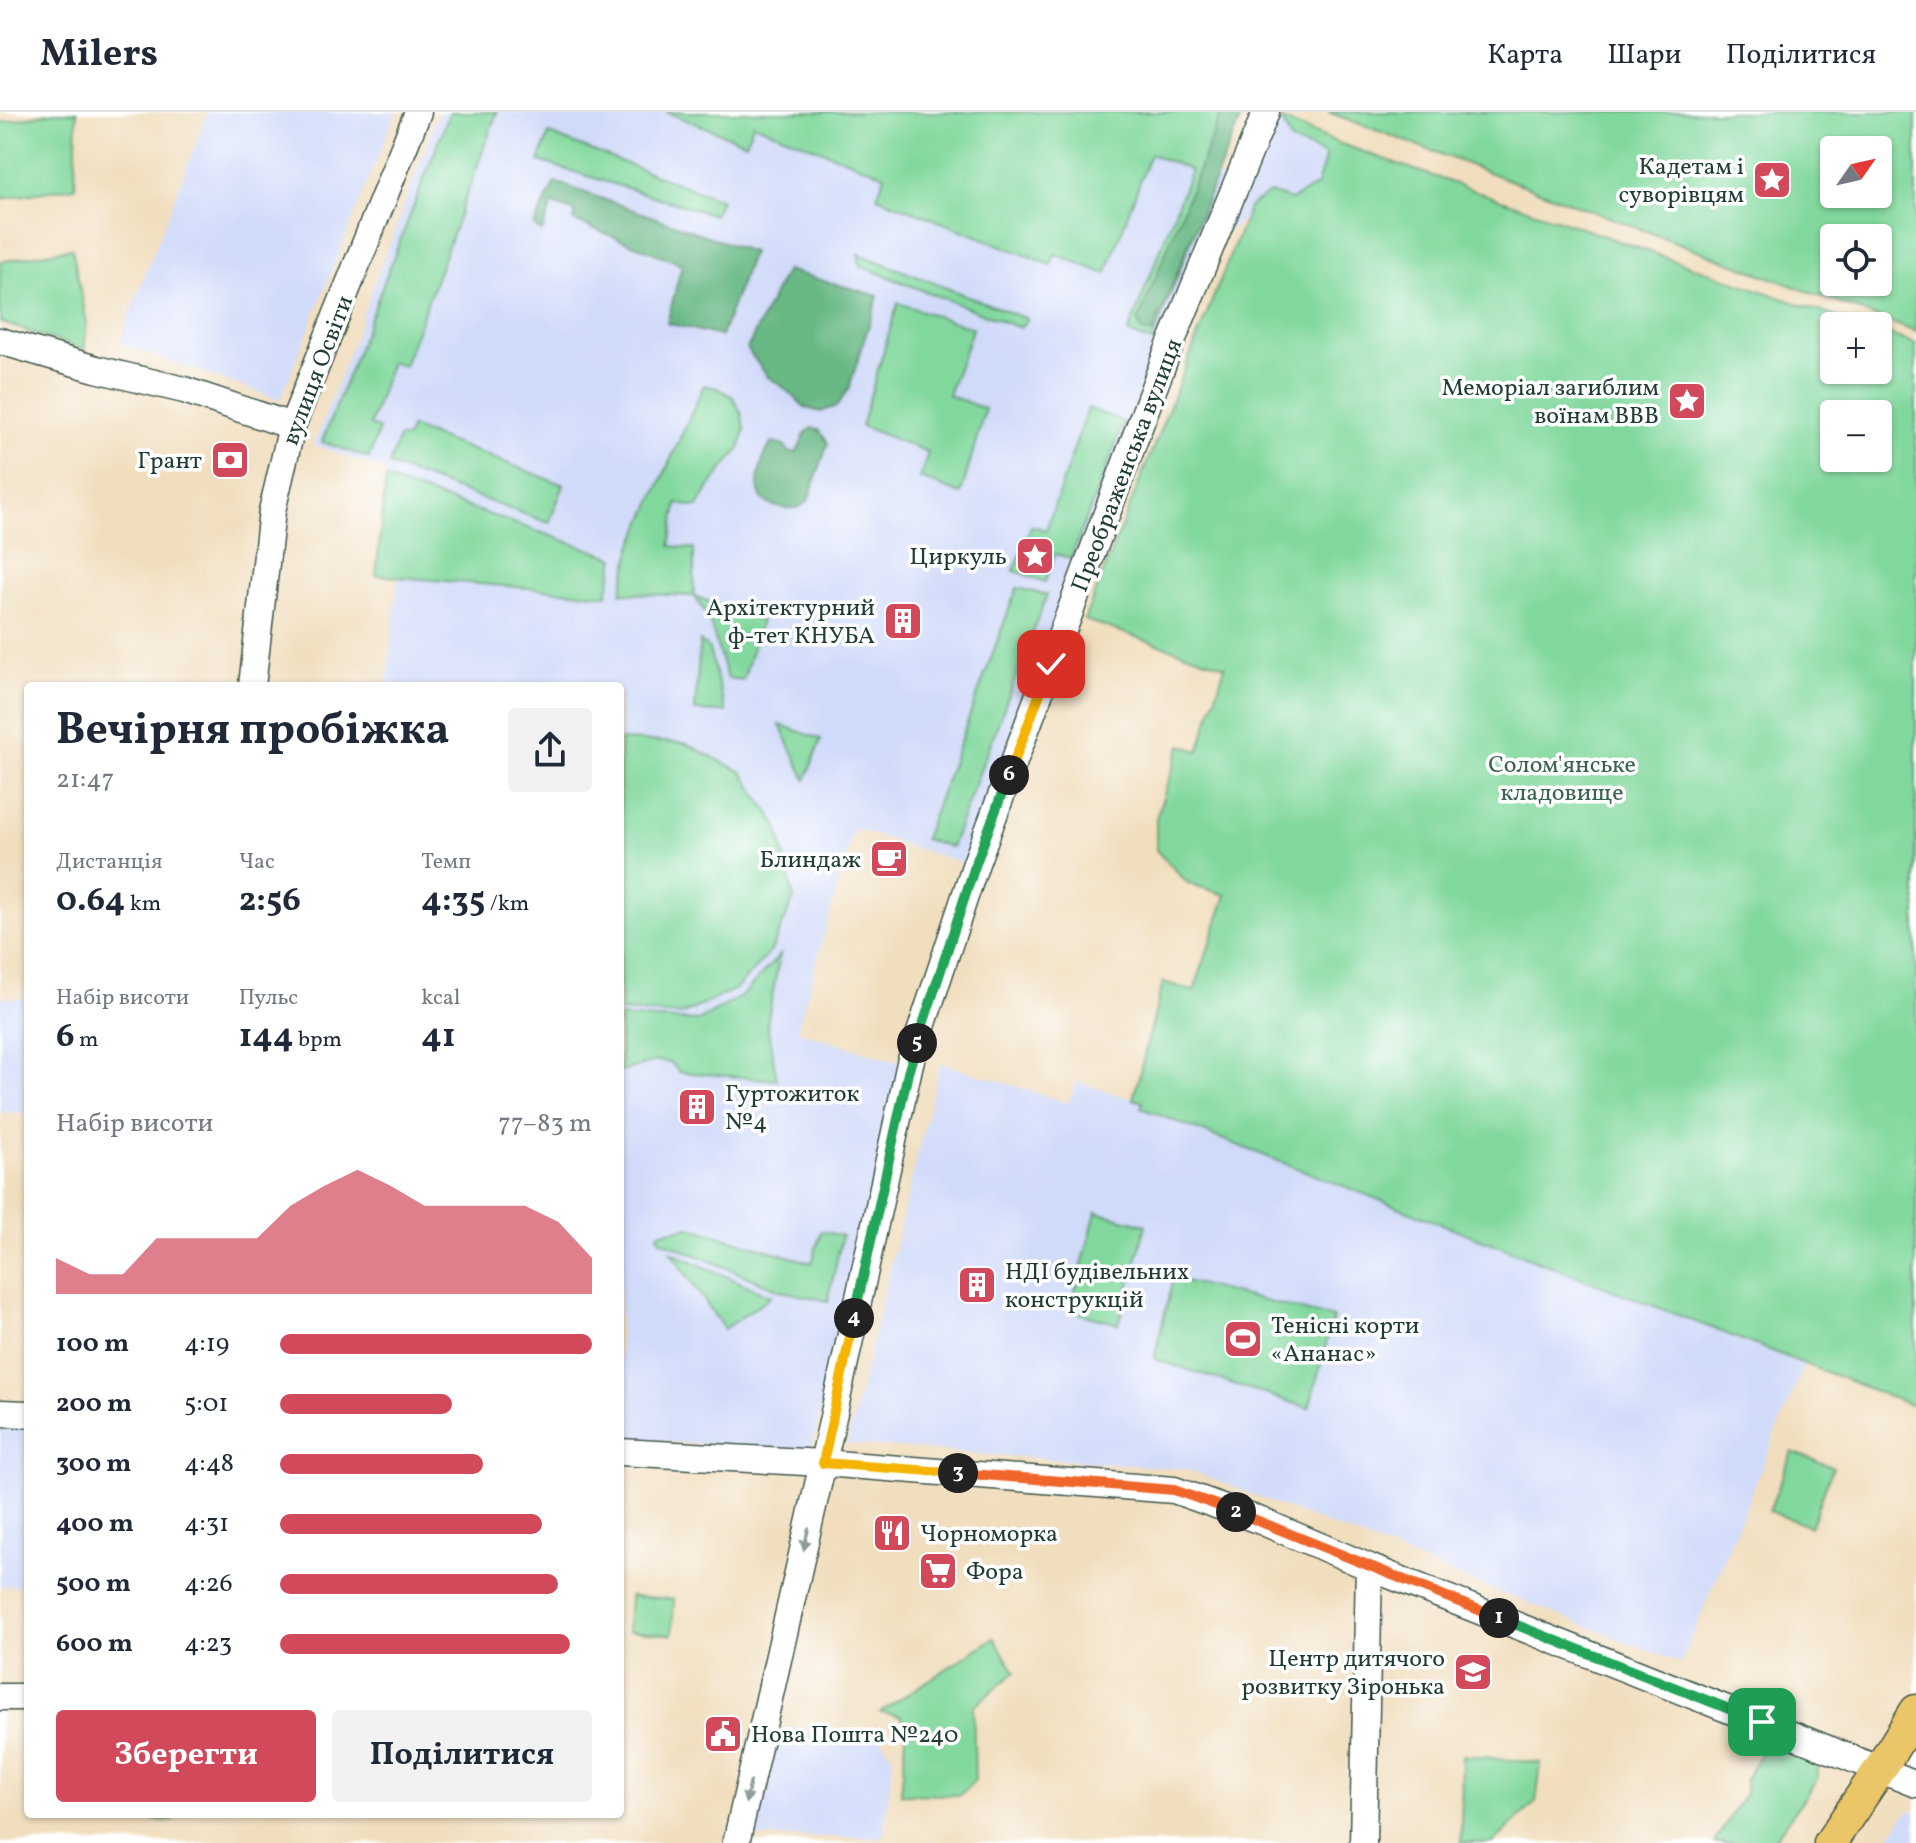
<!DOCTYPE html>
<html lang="uk">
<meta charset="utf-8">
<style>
:root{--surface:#fff;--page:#f2f2f3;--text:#1f2937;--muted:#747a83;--line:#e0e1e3;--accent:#d1495b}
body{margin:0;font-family:Vollkorn,serif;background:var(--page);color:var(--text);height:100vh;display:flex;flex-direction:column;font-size:30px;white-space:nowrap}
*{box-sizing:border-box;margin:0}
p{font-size:26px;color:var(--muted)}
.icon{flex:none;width:44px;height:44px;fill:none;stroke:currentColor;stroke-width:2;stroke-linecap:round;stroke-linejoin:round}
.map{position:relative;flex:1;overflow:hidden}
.panel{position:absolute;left:24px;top:570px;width:600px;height:1136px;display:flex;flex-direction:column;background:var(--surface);border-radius:8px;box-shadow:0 2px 6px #0004}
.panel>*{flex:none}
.needle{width:52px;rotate:56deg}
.tools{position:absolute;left:1820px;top:24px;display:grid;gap:16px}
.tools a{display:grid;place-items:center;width:72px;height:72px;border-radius:8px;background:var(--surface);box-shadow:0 2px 6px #0004;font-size:40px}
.pin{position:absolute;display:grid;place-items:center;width:68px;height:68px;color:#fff;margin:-34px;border-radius:16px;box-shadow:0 4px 12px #0006}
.km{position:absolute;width:40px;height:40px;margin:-20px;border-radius:50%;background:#222;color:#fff;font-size:22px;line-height:40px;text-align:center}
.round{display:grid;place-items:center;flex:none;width:84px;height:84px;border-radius:8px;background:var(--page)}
.overview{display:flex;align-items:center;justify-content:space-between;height:136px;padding:0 32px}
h1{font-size:44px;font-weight:700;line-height:60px}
.figures{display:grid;grid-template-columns:repeat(3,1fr);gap:12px;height:136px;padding:8px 32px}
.figures div{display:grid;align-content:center}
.figures b{font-size:34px;font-weight:700}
.figures small{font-size:22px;font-weight:400}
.figures p{font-size:22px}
.chart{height:224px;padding:16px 32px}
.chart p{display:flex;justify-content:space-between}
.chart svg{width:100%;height:144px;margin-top:8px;fill:var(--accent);opacity:.7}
.primary-button{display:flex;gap:16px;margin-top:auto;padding:16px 32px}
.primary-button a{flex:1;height:92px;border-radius:8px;background:var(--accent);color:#fff;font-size:32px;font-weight:700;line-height:92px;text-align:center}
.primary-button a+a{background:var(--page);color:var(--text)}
ul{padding:0 32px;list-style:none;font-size:26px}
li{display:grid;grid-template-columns:128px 96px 1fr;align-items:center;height:60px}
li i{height:20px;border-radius:10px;background:var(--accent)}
header{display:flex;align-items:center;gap:48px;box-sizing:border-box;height:112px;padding:0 40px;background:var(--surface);border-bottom:2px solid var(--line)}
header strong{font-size:38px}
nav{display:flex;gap:44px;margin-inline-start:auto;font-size:28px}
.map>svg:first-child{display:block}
</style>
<header>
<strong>Milers</strong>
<nav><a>Карта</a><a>Шари</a><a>Поділитися</a></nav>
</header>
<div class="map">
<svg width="1916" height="1731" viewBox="0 0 1916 1731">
<rect width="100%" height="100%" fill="#fff"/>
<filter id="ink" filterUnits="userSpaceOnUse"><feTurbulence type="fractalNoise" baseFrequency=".0125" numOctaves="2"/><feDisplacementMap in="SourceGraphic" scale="16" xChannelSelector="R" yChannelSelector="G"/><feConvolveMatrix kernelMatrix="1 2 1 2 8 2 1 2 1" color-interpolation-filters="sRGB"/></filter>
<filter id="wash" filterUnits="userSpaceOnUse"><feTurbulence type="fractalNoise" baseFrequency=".006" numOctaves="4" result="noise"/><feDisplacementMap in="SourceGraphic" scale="32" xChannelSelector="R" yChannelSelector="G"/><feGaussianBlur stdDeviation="1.8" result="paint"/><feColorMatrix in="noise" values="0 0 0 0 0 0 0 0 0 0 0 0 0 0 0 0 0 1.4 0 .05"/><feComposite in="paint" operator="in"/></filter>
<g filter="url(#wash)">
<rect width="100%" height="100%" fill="#f1debe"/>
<g fill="#d0daf9">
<polygon points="208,0 396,0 280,288 119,231"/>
<polygon points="439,0 1047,0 1229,69 962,751 854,716 797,919 901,951 811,1339 620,1327 620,574 387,574 398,465 376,463 387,359 314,333"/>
<polygon points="1282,8 1291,29 1326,43 1317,73 1291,89 1250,94 1245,106 1223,123 1266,12"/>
<polygon points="0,886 28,887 28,1001 0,1000"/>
<polygon points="940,951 1069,991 1076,970 1143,990 1142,996 1804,1253 1681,1551 1187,1357 847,1332"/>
<polygon points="0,1310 28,1313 28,1475 0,1474"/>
<polygon points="773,1615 880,1626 893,1646 883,1725 758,1725 751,1718"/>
<polygon points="1910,1699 1916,1699 1916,1731 1886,1731 1904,1703"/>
</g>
<g fill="#81d89d" stroke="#508a68" stroke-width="2" fill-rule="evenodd">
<polygon points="54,0 77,0 75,75 0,87 0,11"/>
<polygon points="450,0 497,0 404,254 391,250 370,313 379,317 369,346 322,330"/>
<polygon points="666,0 1241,0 1152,230 1128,221 1191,58 1150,42 1106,162 1055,142 1051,153 877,85 885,63 753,12 746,31"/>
<path d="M 1328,0 L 1916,0 L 1916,220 ZM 1834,38 L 1878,38 L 1878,82 L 1834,82 ZM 1834,126 L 1878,126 L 1878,170 L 1834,170 Z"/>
<path d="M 1282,8 L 1341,32 L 1862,214 L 1834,214 L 1834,258 L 1878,258 L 1878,219 L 1916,232 L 1916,1295 L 1141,996 L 1143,990 L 1133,987 L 1163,870 L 1194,879 L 1226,783 L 1188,771 L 1156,738 L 1156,706 L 1181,633 L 1199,639 L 1225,554 L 1084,508 L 1250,94 L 1270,81 L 1291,88 L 1317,73 L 1326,43 L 1291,29 ZM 1834,302 L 1878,302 L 1878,346 L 1834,346 Z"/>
<polygon points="549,22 721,88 714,103 539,49"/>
<polygon points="72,136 87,211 84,238 0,210 0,150"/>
<polygon points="859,142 1027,207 1020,216 860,154"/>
<polygon points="898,191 973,216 948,283 985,297 961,382 920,366 928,340 861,314"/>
<polygon points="704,273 717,276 733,285 741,300 745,317 740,336 709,375 698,395 677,392 670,434 694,437 694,484 761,509 743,568 727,566 708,504 694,484 621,481 632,434"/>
<polygon points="1088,296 1124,310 1071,446 1055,442 1045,470 1014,459 1031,414 1046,418"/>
<polygon points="411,315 564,373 549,411 389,353 399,325 406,327"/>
<polygon points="386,367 615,446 607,483 376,463"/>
<polygon points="1017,476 1047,483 951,735 924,727"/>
<polygon points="700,529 709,537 726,600 695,599"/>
<polygon points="780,613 821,627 806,668"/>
<polygon points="620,628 685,631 742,660 778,715 794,787 771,839 736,877 681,903 620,899"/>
<polygon points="780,843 767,912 777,968 679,960 670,950 656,949 620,960 620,905 698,909 742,884"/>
<polygon points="1096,1100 1146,1113 1119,1212 1070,1199"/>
<polygon points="689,1115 812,1151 821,1119 842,1124 828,1189 782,1179 660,1128 658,1121"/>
<polygon points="671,1140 771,1184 724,1217"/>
<polygon points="1173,1166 1333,1206 1309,1296 1154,1247"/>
<polygon points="1792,1340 1833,1355 1810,1415 1769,1399"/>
<polygon points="630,1484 674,1487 672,1523 628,1519"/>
<polygon points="994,1526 1015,1560 973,1595 975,1668 960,1683 901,1682 907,1614 900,1604 880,1600"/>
<polygon points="1768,1629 1809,1646 1817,1656 1817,1667 1772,1731 1714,1731 1745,1681 1745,1667"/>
<polygon points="1462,1643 1541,1651 1536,1690 1493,1731 1461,1731"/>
<polygon points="103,1702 173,1702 173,1709 103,1706"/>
</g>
<g fill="#68b884" stroke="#447a5c" stroke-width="2">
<polygon points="1222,0 1243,0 1152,222 1141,218 1138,209"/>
<polygon points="555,70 752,140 721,224 667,211 682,152 574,109 576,100 552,92 542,120 534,114"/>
<polygon points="786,158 878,184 849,276 837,294 821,300 806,296 782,274 768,265 747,237"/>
<path d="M 812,316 L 819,318 L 828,331 L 808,389 C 800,396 795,397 784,396 C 758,393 754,378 761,354 C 764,345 766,338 772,331 C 781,331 784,333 789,340 L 796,341 C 803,332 801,323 812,316 Z"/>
</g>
</g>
<g filter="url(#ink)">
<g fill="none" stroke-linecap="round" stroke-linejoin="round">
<defs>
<g id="minor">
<polyline points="0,229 96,257 184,278 292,314"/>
<polyline points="252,574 272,399 292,314 418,0"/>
<polyline points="0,1301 28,1302"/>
<polyline points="620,1340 823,1351 1174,1378 1261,1409 1369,1455 1916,1672"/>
<polyline points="0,1585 28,1585"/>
<polyline points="736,1731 823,1351 910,951 976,751 1165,246 1266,0"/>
<polyline points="1363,1731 1369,1455"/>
</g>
<polyline id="major" points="1830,1731 1880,1657 1916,1599"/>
</defs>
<use href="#minor" stroke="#3e5549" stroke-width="29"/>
<use href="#major" stroke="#3e5549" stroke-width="35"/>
<use href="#minor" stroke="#fff" stroke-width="26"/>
<use href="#major" stroke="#ebc669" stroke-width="32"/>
</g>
<defs><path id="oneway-solid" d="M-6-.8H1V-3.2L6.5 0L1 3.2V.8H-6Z" transform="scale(2)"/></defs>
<g fill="#8f9e9a">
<use href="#oneway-solid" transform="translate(806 1427) rotate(103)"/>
<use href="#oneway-solid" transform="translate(748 1680) rotate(103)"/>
</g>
</g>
<g fill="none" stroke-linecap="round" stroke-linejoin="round" filter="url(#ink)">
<defs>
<polyline id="split-1" points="1499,1506 1762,1610"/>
<polyline id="split-2" points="1236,1400 1499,1506"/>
<polyline id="split-3" points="958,1361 1174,1378 1236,1400"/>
<polyline id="split-4" points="854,1206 823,1351 958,1361"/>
<polyline id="split-5" points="854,1206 908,961 917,931"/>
<polyline id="split-6" points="917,931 976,751 1009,663"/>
<polyline id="split-7" points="1009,663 1051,552"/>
</defs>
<use href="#split-1" stroke="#fff" stroke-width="16"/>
<use href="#split-2" stroke="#fff" stroke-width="16"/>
<use href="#split-3" stroke="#fff" stroke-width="16"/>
<use href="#split-4" stroke="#fff" stroke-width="16"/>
<use href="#split-5" stroke="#fff" stroke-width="16"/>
<use href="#split-6" stroke="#fff" stroke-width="16"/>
<use href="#split-7" stroke="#fff" stroke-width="16"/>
<use href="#split-1" stroke="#22a559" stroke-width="10"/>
<use href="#split-2" stroke="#f0652b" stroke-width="10"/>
<use href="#split-3" stroke="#f0652b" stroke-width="10"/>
<use href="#split-4" stroke="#f5b400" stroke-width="10"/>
<use href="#split-5" stroke="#22a559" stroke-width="10"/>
<use href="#split-6" stroke="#22a559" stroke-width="10"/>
<use href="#split-7" stroke="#f5b400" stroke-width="10"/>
</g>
<defs>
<symbol id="sight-square" viewBox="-11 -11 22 22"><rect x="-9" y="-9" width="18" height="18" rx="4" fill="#d1495b" stroke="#fff"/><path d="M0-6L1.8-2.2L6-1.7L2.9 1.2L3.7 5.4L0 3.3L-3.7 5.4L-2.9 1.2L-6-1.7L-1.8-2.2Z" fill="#fff"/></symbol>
<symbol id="bank-square" viewBox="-11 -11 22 22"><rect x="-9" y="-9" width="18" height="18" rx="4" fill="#d1495b" stroke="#fff"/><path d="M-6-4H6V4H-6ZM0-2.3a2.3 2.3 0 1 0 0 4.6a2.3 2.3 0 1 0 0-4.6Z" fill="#fff"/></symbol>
<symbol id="building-square" viewBox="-11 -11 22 22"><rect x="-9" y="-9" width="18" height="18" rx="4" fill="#d1495b" stroke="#fff"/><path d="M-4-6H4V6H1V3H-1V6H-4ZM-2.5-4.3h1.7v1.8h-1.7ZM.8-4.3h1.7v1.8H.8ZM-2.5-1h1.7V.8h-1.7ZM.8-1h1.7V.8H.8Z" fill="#fff"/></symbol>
<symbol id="cafe-square" viewBox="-11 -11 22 22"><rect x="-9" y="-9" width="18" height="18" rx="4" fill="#d1495b" stroke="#fff"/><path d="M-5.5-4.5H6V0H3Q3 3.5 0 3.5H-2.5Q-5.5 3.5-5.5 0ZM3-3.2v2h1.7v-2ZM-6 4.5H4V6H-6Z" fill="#fff"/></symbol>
<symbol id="stadium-square" viewBox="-11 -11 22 22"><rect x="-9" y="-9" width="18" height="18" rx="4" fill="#d1495b" stroke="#fff"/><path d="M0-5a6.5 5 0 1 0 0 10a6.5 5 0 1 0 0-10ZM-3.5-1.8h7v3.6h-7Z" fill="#fff"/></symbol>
<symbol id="restaurant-square" viewBox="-11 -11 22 22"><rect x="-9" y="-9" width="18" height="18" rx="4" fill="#d1495b" stroke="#fff"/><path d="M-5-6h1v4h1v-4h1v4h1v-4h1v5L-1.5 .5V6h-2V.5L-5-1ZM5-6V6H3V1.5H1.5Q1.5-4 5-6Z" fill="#fff"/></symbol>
<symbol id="supermarket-square" viewBox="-11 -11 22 22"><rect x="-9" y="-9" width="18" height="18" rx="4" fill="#d1495b" stroke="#fff"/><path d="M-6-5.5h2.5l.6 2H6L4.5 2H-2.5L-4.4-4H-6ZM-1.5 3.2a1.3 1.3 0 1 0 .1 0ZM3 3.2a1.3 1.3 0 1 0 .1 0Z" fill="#fff"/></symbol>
<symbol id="school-square" viewBox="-11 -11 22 22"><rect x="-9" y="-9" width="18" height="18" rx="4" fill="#d1495b" stroke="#fff"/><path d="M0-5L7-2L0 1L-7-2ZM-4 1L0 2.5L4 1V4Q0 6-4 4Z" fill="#fff"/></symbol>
<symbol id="civic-square" viewBox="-11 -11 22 22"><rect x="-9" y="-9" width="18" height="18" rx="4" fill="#d1495b" stroke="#fff"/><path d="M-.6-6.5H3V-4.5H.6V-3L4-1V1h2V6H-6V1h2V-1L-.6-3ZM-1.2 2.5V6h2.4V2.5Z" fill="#fff"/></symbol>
</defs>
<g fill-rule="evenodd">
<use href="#sight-square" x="1750" y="46" width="44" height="44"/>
<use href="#sight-square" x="1665" y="267" width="44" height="44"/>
<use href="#bank-square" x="208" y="326" width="44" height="44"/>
<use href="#sight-square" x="1013" y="422" width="44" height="44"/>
<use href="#building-square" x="881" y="487" width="44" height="44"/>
<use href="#cafe-square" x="867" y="725" width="44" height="44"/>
<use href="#building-square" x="675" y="973" width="44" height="44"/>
<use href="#building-square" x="955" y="1151" width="44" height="44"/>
<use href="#stadium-square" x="1221" y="1205" width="44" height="44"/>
<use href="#restaurant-square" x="870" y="1399" width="44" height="44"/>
<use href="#supermarket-square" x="916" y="1437" width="44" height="44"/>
<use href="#school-square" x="1451" y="1538" width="44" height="44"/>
<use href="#civic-square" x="701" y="1600" width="44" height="44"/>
</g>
<g text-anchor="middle" stroke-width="7" stroke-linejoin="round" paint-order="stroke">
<g font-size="24" fill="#1f3d34" stroke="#fff" text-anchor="end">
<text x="1744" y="62">Кадетам і<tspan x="1744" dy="28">суворівцям</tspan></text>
<text x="1659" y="283">Меморіал загиблим<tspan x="1659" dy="28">воїнам ВВВ</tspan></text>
<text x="202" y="356">Грант</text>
<text x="1007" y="452">Циркуль</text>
<text x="875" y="503">Архітектурний<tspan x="875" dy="28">ф-тет КНУБА</tspan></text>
<text x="861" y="755">Блиндаж</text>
<text x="725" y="989" text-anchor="start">Гуртожиток<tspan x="725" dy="28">№4</tspan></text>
<text x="1005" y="1167" text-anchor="start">НДІ будівельних<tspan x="1005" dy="28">конструкцій</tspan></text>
<text x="1271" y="1221" text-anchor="start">Тенісні корти<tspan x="1271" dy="28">«Ананас»</tspan></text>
<text x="920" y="1429" text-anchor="start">Чорноморка</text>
<text x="966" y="1467" text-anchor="start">Фора</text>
<text x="1445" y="1554">Центр дитячого<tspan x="1445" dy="28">розвитку Зіронька</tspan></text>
<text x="751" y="1630" text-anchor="start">Нова Пошта №240</text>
</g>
<g font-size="24" fill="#1f3d34" stroke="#fff">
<text transform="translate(317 258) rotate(-69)" y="8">вулиця Освіти</text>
<text transform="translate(1126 353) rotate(-69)" y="8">Преображенська вулиця</text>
</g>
<g font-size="24" fill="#38644e" stroke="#fff">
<text x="1562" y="660">Солом'янське<tspan x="1562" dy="28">кладовище</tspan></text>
</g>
</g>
</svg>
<div class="tools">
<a><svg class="needle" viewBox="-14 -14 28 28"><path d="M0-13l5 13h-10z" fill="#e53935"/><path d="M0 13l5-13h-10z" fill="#747a83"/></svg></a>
<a><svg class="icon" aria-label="locate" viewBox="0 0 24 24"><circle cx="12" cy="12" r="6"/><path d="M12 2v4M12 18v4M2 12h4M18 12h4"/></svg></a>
<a>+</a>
<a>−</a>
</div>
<div class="pin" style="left:1762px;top:1610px;background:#1e9e55"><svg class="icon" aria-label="arrive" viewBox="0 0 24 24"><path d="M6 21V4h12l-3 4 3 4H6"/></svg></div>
<div class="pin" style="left:1051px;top:552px;background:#d93025"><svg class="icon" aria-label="check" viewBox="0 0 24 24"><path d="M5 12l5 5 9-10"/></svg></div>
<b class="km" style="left:1499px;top:1506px">1</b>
<b class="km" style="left:1236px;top:1400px">2</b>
<b class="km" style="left:958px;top:1361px">3</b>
<b class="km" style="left:854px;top:1206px">4</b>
<b class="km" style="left:917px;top:931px">5</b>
<b class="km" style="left:1009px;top:663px">6</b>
<section class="panel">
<div class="overview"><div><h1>Вечірня пробіжка</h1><p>21:47</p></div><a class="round"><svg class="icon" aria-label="share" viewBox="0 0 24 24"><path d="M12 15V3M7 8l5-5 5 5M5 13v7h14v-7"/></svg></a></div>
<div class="figures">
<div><p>Дистанція</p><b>0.64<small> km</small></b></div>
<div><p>Час</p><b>2:56</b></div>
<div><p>Темп</p><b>4:35<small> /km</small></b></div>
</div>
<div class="figures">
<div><p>Набір висоти</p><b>6<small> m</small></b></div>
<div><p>Пульс</p><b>144<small> bpm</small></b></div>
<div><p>kcal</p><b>41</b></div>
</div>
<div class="chart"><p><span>Набір висоти</span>77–83 m</p>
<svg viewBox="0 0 160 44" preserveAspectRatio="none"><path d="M0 44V33L10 38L20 38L30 27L40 27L50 27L60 27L70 17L80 11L90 6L100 11L110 17L120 17L130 17L140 17L150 22L160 33V44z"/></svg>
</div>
<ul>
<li><b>100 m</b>4:19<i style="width:100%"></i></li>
<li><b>200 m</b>5:01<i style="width:55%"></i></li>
<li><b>300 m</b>4:48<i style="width:65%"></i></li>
<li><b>400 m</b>4:31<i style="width:84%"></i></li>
<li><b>500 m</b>4:26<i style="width:89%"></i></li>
<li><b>600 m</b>4:23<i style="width:93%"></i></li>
</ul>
<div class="primary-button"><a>Зберегти</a><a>Поділитися</a></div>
</section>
</div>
